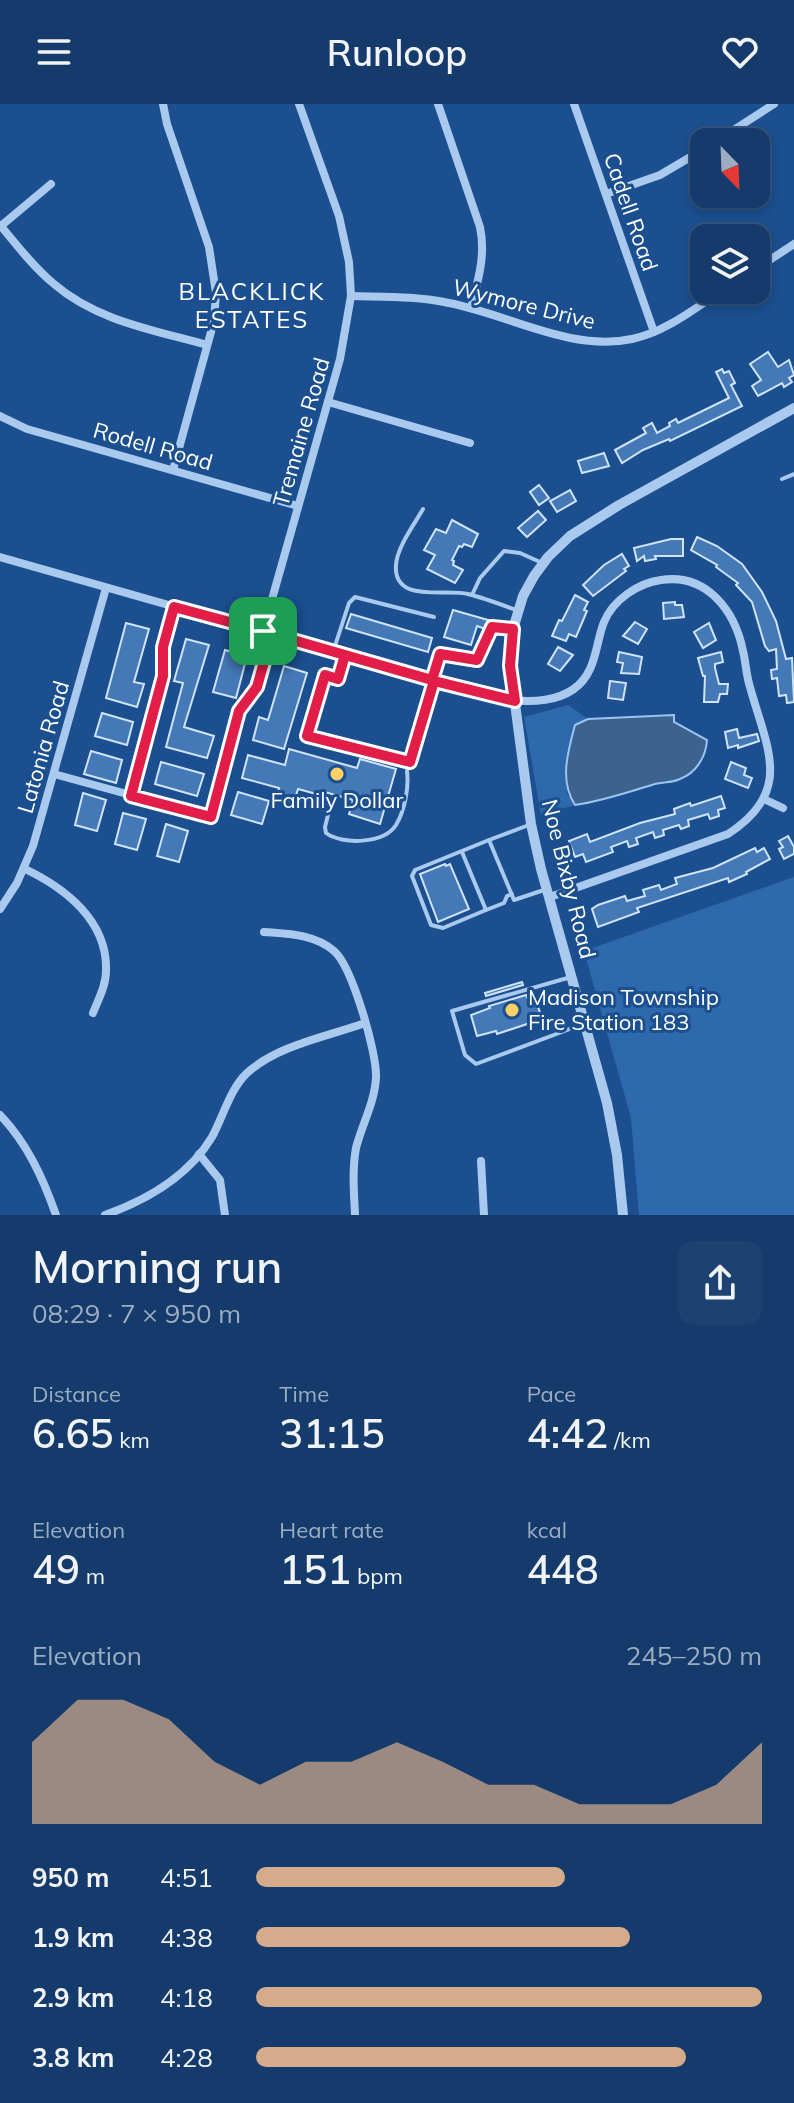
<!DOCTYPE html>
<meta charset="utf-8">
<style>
:root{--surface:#143b6b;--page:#1d4271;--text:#f1f3f6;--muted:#9dadc1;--line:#33557e;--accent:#d6ab8b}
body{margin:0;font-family:Mulish,sans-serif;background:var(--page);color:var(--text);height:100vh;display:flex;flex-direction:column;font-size:30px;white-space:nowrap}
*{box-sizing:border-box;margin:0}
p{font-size:26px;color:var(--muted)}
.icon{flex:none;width:44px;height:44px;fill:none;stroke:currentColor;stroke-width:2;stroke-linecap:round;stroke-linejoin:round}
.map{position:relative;height:1111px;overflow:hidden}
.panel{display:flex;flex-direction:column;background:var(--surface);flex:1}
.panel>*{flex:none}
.needle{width:52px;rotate:157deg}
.fabs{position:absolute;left:690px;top:24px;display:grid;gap:16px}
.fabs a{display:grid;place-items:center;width:80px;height:80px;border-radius:16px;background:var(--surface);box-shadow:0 4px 12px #0003,0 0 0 2px var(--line);font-size:40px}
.pin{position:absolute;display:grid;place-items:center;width:68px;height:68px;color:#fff;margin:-34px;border-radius:16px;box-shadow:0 4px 12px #0006}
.round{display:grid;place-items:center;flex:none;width:84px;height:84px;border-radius:16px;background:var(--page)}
.headline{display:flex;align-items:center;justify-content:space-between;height:136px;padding:0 32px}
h1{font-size:44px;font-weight:600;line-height:60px}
.stats{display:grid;grid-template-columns:repeat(3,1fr);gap:12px;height:136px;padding:8px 32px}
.stats div{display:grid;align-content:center}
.stats b{font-size:40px;font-weight:600}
.stats small{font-size:22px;font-weight:400}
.stats p{font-size:22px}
.chart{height:224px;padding:16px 32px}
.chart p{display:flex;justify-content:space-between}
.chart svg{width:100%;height:144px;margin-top:8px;fill:var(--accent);opacity:.7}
ul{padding:0 32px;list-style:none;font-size:26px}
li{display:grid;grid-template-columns:128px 96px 1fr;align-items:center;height:60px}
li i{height:20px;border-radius:10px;background:var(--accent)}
header{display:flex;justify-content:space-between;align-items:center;height:104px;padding:0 32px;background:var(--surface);font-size:36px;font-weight:600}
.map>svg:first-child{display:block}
</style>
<header><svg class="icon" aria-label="menu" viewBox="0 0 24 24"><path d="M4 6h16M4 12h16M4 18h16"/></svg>Runloop<svg class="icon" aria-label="heart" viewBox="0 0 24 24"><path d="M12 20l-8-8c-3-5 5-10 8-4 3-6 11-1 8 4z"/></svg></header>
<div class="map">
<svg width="794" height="1111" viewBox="0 0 794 1111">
<rect width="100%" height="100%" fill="#1b4f8f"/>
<g fill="#2e69ad">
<polygon points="568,601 588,615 575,621 567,689 575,701 541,711 524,613"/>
<polygon points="794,773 794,1111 639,1111 631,1014 584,847"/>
</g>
<path fill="#3c6290" stroke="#9cc4f0" stroke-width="2" d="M 674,611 L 674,618 L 707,636 C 706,653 696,669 680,675 C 672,679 663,678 655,680 C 628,688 603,697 575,701 C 559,677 568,647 575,621 L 588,615 Z"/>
<g fill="#4478b7" stroke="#cfe3fa" stroke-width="2">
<polygon points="768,248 778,263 789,256 794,271 789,274 792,278 784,283 782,279 758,292 752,282 761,276 750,260"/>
<polygon points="722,265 724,269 729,267 735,279 731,281 742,302 670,337 669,335 643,346 622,359 615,346 646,329 643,324 652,319 657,329 670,322 669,319 676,315 678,319 684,316 729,294 716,268"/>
<polygon points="604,349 609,362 582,369 578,357"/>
<polygon points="539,381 549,394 539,401 530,388"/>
<polygon points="570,386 576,397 557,408 550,397"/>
<polygon points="538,407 546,416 527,433 518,424"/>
<polygon points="452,416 478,430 472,443 464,440 462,443 459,442 452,456 454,457 453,461 463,466 455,479 427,465 435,451 424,446 436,425 446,429"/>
<polygon points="697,433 717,442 742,460 762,488 776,517 786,555 792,554 794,598 787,599 786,591 779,592 777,574 772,575 771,566 777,565 776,545 769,547 765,542 752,498 736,481 738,479 716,463 717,461 691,446"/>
<polygon points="671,435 683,435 683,452 655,452 656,455 645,457 644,452 637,457 634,444"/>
<polygon points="622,450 629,462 624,465 626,467 593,492 583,481 604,461"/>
<polygon points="575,491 588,498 584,506 587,507 576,533 569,530 566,537 552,532 559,516 562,517"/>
<polygon points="675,498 675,501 682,501 684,513 664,515 663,499"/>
<polygon points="453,506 488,516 485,525 477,522 471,541 444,533"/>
<polygon points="351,510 432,534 428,548 346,524"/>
<polygon points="635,518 647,525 638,540 623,532"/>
<polygon points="126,519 149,525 134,578 144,580 137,603 106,594"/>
<polygon points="709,519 716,536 703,544 694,528"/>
<polygon points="186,535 209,541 184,623 214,632 207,654 166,643 183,579 174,577"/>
<polygon points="558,543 573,551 560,567 548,560"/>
<polygon points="225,546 247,552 236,594 213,588"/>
<polygon points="619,548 642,553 639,570 621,569 623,559 617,558"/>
<polygon points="721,548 723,558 715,560 715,564 719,580 728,580 727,590 720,590 718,598 704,598 705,572 703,572 698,554"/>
<polygon points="284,562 307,569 284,645 253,636 259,613 268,616"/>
<polygon points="610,577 626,579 623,596 608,594"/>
<polygon points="102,609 133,618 127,641 95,632"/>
<polygon points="737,625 739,634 757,630 759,637 738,644 738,641 728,644 725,628"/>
<polygon points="289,645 357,664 360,655 396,665 380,720 349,710 353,696 321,687 320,691 298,685 294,698 277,693 279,684 242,674 248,651 285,661"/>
<polygon points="91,647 122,656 116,679 84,670"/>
<polygon points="161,658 204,670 197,692 155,680"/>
<polygon points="731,658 746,664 744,671 752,674 748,684 725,675"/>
<polygon points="238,688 269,697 262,720 231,711"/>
<polygon points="83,689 106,696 97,727 75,721"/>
<polygon points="721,692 725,704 718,706 719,712 710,715 708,710 688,716 689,722 681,725 679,721 663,726 664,731 655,734 653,728 636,734 638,740 629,743 627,737 611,743 613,748 586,758 583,750 575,753 569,737 587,730 590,738 640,719 675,710 674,705 690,699 691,702"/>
<polygon points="123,709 146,715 137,746 115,740"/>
<polygon points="166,720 188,727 179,758 157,752"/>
<polygon points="788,732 794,743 794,750 784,755 779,745 783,743 779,737"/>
<polygon points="755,744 757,748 764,744 770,755 746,768 747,770 729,778 728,774 637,804 639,808 598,823 592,805 598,801 625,792 627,797 645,792 643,786 659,781 661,786 677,780 675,774 713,764"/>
<polygon points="445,760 446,762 450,760 469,805 438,818 420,770"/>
<polygon points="522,878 523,881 486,892 485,889"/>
<polygon points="526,891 528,895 535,893 542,915 497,930 496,927 477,932 471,911 490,904 489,902"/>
</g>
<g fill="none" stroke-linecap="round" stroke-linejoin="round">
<g stroke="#a9c9ee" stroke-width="4">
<polyline points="782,375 794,370"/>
<path d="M 423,405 C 414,421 397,443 396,461 C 393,500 446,484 468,490 C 484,494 500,500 516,506"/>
<polyline points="472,491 480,474 504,447 520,449 540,458"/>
<polyline points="333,548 349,499 355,493 434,513"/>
<polyline points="344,553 338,575 325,571 307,632 410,658"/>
<polyline points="432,575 440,550 477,556 492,523 511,525"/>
<path d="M 307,700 L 329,707 L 325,723 L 326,729 C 342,741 384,740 396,721 C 405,706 409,683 407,667 L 434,577"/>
<polyline points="529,721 489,736 514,796 544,786"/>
<polyline points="462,748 486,806 504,799 507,792 512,790"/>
<polyline points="486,806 443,824 431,821 412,772 415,766 489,736"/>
<polyline points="571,873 452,907 465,951 476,960 583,920"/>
</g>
<g stroke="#a9c9ee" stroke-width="8">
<polyline points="163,0 167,20 209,143 216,189 214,217 173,366"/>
<path d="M 438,0 L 480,123 C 486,152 478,176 471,204"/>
<polyline points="574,0 654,228"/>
<polyline points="715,38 774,0"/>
<polyline points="606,90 660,71 704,45"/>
<path d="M 0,121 C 17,141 33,163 54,180 C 97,217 154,226 207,241"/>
<polyline points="1,122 51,80"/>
<polyline points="756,165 794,140"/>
<path d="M 351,192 C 384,193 417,192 449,199 C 508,210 570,248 632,235 C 666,228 695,204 723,186"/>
<polyline points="328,298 470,339"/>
<polyline points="0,312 27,325 298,402"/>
<path d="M 0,453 L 488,592 C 522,600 573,603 590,565 C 597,550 598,533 604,518 C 613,496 638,479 661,476 C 707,469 735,507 743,547 C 746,559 746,571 750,583 C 767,645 794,687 728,730 L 550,793"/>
<polyline points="263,527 340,255 351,192 349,158 339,112 299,0"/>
<polyline points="54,670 211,713 239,607 257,583 272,530"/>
<polyline points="131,692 163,572 163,543 174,503"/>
<polyline points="766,696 783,704"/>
<path d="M 25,765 C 65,784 108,817 106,867 C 106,882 98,896 93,909"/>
<polyline points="0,805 17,779 33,742 106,484"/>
<path d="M 264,828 C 288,830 314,830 334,847 C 352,862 377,949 376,973 C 375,998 362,1020 356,1044 C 352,1066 354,1089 355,1111"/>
<path d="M 0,1011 C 27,1039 43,1074 56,1111"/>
<polyline points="199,1050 220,1076 225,1111"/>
<polyline points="481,1057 484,1111"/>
<path d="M 105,1111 C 147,1096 188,1073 212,1033 C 223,1013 230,985 247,969 C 278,941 326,933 365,919"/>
</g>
<polyline stroke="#a9c9ee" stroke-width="10" points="623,1111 617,1051 607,999 541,765 531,720 510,562 513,525 523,492 534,472 548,453 570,432 619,401 794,304"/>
</g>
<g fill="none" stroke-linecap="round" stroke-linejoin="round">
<defs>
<polyline id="route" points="263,527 174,503 163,543 163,572 131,692 211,713 239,607 257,583 272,530 432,576 440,550 477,556 492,523 513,525 510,562 515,597 434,577 410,658 307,632 325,571 338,575 345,551 272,530 263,527"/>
</defs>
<use href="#route" stroke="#fff" stroke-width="16"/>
<use href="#route" stroke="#e11d48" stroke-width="10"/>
</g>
<g fill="#ffd166" stroke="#1b4f8f" stroke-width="3">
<circle cx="337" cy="670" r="8"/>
<circle cx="512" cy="906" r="8"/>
</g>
<g text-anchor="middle" stroke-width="6" stroke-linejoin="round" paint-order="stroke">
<g font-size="22" fill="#fff" stroke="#1b4f8f">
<text transform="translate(631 108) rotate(71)" y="8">Cadell Road</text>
<text transform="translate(524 200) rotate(14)" y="8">Wymore Drive</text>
<text transform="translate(301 328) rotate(-74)" y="8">Tremaine Road</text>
<text transform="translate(153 342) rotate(16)" y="8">Rodell Road</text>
<text transform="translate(43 643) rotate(-74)" y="8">Latonia Road</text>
<text transform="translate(569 775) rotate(76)" y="8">Noe Bixby Road</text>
</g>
<g font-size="22" fill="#fff" stroke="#1b4f8f">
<text x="337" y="704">Family Dollar</text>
<text x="528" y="901" text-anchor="start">Madison Township<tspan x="528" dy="25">Fire Station 183</tspan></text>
</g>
<g font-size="24" letter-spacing="2" fill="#fff" stroke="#1b4f8f">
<text x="252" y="196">BLACKLICK<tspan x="252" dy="28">ESTATES</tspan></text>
</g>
</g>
</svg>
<div class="fabs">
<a><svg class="needle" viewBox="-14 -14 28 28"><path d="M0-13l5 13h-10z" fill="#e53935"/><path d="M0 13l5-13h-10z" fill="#9dadc1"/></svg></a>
<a><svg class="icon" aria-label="layers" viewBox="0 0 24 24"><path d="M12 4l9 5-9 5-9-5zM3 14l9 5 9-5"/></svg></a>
</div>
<div class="pin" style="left:263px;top:527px;background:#1e9e55"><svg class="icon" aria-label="arrive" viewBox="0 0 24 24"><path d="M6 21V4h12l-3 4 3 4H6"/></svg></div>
</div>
<section class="panel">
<div class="headline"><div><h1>Morning run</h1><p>08:29 · 7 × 950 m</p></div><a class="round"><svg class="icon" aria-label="share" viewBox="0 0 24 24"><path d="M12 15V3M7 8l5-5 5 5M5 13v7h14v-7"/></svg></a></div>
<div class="stats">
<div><p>Distance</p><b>6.65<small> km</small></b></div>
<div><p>Time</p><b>31:15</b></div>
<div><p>Pace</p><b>4:42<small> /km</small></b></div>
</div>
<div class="stats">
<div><p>Elevation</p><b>49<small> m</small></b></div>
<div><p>Heart rate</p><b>151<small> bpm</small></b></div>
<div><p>kcal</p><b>448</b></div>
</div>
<div class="chart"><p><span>Elevation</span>245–250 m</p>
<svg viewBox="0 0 160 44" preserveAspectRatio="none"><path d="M0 44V19L10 6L20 6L30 12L40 25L50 32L60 25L70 25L80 19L90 25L100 32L110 32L120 38L130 38L140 38L150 32L160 19V44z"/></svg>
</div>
<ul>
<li><b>950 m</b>4:51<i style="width:61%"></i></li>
<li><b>1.9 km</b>4:38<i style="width:74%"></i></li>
<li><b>2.9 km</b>4:18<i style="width:100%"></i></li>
<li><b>3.8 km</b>4:28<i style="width:85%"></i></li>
</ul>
</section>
